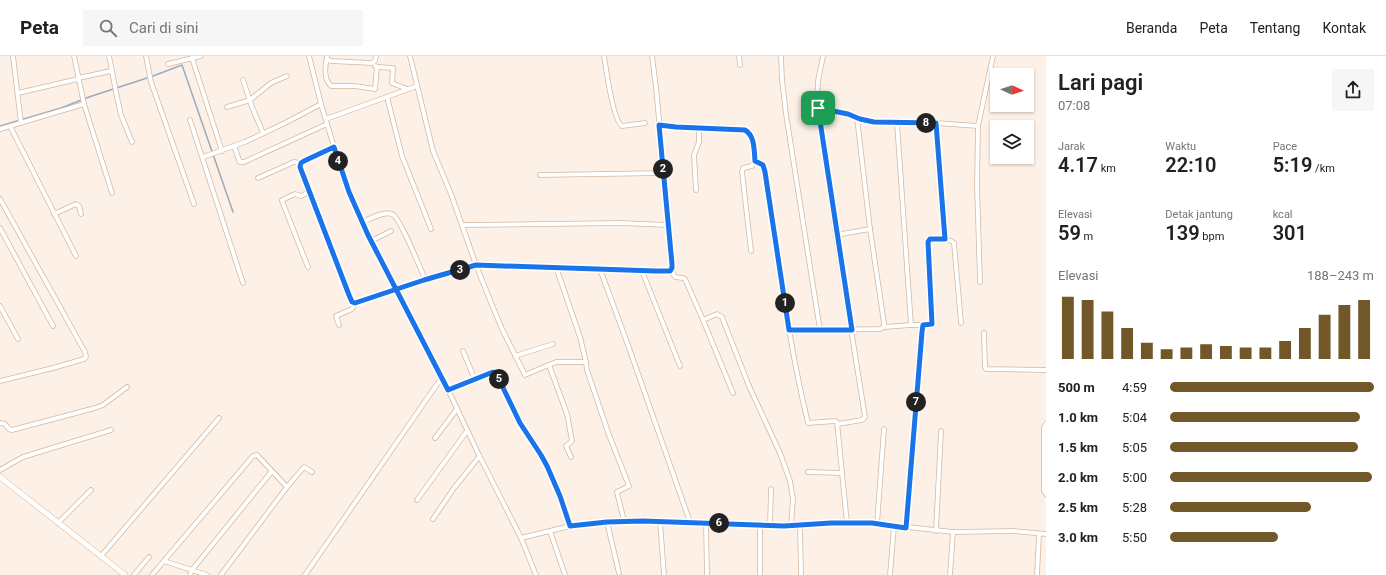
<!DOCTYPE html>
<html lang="id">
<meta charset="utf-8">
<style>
:root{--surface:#fff;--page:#f6f6f6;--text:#202124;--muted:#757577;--line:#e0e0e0;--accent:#725729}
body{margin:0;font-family:Roboto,sans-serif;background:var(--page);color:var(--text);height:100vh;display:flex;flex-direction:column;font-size:15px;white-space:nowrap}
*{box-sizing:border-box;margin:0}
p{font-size:13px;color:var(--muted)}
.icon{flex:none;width:22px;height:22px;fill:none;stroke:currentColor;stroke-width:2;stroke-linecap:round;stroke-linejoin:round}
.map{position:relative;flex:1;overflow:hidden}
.panel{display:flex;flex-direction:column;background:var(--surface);width:340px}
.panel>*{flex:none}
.needle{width:26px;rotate:94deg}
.fabs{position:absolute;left:990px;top:12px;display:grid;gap:8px}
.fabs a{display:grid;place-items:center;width:44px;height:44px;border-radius:0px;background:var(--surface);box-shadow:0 1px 3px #0004;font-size:20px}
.pin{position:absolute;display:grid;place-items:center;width:34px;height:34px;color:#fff;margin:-17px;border-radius:8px;box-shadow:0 2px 6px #0006}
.km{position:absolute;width:20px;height:20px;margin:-10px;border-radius:50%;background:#222;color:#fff;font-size:11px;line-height:20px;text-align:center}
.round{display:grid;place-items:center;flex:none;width:42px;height:42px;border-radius:0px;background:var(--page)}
.overview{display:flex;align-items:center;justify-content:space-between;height:68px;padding:0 12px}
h1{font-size:22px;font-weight:600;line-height:30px}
.stats{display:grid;grid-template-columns:repeat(3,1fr);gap:6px;height:68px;padding:4px 12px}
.stats div{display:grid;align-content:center}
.stats b{font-size:20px;font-weight:600}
.stats small{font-size:11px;font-weight:400}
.stats p{font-size:11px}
.chart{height:112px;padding:8px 12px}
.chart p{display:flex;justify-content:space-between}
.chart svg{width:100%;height:72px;margin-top:4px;stroke:var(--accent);stroke-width:6}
ul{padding:0 12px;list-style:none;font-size:13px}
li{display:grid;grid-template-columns:64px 48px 1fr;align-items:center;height:30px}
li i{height:10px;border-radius:5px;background:var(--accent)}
header{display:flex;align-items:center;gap:24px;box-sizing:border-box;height:56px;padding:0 20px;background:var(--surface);border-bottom:1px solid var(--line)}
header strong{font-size:19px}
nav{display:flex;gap:22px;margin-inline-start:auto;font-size:14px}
.search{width:280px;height:36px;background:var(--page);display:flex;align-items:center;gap:10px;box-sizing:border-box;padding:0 14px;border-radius:0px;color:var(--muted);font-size:15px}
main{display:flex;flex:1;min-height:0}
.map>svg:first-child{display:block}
</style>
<header>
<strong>Peta</strong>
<div class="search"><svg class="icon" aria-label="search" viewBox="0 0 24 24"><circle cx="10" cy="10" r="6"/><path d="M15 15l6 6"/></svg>Cari di sini</div>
<nav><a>Beranda</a><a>Peta</a><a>Tentang</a><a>Kontak</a></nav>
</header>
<main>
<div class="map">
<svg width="1046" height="519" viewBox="0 0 1046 519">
<rect width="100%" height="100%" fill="#fdf1e7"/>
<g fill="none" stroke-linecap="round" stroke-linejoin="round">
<g stroke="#9babbe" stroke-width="1.5">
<polyline points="153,20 182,9 233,156"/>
<polyline points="0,70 61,52 89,41 147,22"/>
</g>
<defs>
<g id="minor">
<polyline points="13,0 21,67"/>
<polyline points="74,0 84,48 112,137"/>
<polyline points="109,0 117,41 121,59 132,86"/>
<polyline points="146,0 151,26 194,148"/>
<polyline points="309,0 321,48 342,117 362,166 442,321 479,399 521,482 536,519"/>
<polyline points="410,0 433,95 451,138 476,209 492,249 502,273 525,319 556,306 586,306 580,281 556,211"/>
<path d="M 604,0 C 606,13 613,65 622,70 L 645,67"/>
<polyline points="739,0 740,9"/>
<polyline points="781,0 782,24 786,58 820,274 880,273 884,271 884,267 870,173 857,62 847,58 818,53"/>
<polyline points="823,0 818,25 817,42 836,179 865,361 862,364 838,368"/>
<path d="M 327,1 C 325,10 323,23 331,30 L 355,30 L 375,33 L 377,11"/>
<polyline points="192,2 222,95"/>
<polyline points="327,2 328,4 331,5 372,7 375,5 376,0"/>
<polyline points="168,8 201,0"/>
<polyline points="375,10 378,11 393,12 392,27 407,33"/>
<polyline points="78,22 111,15"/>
<polyline points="243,24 252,51 263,77"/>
<polyline points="18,37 78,23"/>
<polyline points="387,41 402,100 431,173"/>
<polyline points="227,51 250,44 271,27 287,20"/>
<polyline points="857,62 880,67 936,67 978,70 993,0"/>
<polyline points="326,63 417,30"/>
<polyline points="190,64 243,227"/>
<path d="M 897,67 L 911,269 L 932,269 L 928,186 L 929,183 C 937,182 948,181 954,187 L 961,267"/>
<polyline points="936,67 945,183"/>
<path d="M 659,69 L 676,71 L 739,73 C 742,73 745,73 748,76 C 754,81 757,104 752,110 L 743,112 L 742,116 L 751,195"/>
<polyline points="10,70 76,200"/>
<polyline points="978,70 977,129 980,226"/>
<polyline points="0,73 84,48"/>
<polyline points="234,90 239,104 240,106 244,106 327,68"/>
<polyline points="334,91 304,105 301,107 300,111 353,247 425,223 476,209 669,215 671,213 672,207 656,31 652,0"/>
<polyline points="203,101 245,86 285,67 321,48"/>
<path d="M 755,105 C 762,107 763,109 765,117 C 778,200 788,285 808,367 L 835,365 L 837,366 L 842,417"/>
<polyline points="540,119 663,117"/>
<polyline points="258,122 294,106 301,107"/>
<polyline points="696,134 694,99 699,86 699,72"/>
<polyline points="0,143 85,296 86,301 84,303 53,312 0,325"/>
<polyline points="54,158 76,148 79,150 81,158"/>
<path d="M 362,166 C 370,163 383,155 392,158 C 400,161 420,212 425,223"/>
<polyline points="462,169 620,167 668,169"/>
<polyline points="0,172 53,270"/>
<polyline points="836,179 870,173"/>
<polyline points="371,185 391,175"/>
<polyline points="308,211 282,145 282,144 295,138 301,140 309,136"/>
<polyline points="600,213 628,289 690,466"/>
<polyline points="671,213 675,221 683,222 685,223 703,264 717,258 722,261 749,330 780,397 790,425 793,443 791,470"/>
<polyline points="642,215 680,310"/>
<polyline points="0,250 18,283"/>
<polyline points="703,264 733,337"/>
<polyline points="339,269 336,260 352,253 354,250 353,247"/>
<polyline points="884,271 911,269"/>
<polyline points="789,274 820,274"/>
<polyline points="984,277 985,311 986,313 1046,314"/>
<polyline points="463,295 475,324"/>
<polyline points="515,300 553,288"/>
<polyline points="586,306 587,314 609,379 629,430 617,436 624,465"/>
<polyline points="549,309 567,358 572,385 566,390 571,401"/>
<polyline points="448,335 493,316 496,317 520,367 541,399 547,410 560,440 570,470"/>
<polyline points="0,367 5,368 9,373 12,374 95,352 103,349 127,331"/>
<polyline points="1046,368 1044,372 1044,435 1046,438"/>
<polyline points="435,382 457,353"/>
<polyline points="0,414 23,401 111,374"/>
<polyline points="808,416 842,417 847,467"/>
<polyline points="417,444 467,375"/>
<polyline points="433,463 454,432 479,401"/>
<polyline points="660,465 664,519"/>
<polyline points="607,466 619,517"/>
<polyline points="58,467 91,434"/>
<polyline points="706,467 707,519"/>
<polyline points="877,468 884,373"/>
<polyline points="760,469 760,519"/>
<polyline points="800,469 801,519"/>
<polyline points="770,470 771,433"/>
<polyline points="906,472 923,269"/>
<polyline points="550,475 565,519"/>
<polyline points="936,475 941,375"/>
<polyline points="521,482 570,470 607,466 643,465 784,470 831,467 872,467 953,476 1013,475 1046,478"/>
<polyline points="101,500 219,362"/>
<polyline points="164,505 207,519"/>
<polyline points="134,519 149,501"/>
<polyline points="152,519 253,400 257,399 287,431"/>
<polyline points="190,519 192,514 272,415"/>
<polyline points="221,519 287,431 304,411 312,416"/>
<polyline points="305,519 442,321"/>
<polyline points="890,519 894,470"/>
<polyline points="950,519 953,476"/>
<polyline points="1037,519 1039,478"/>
</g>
<polyline id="tertiary" points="0,421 125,519"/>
</defs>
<use href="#minor" stroke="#d4b79f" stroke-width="5.5"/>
<use href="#tertiary" stroke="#d4b79f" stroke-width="6"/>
<use href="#minor" stroke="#fff" stroke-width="4"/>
<use href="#tertiary" stroke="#fff" stroke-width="5"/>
</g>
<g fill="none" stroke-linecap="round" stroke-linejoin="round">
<defs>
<path id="route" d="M 818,52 L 852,274 L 789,274 L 765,116 L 763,109 L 755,105 C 754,94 755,80 745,74 L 676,71 L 659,69 L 672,208 L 672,212 L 670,215 L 656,215 L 476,209 L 424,224 L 355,247 L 352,246 L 349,239 L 300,111 L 301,107 L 304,105 L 334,91 L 349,136 L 368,179 L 448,334 L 493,316 L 496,317 L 520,367 L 541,399 L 547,410 L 560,440 L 570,470 L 607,466 L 643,465 L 784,470 L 831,467 L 872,467 L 906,472 L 922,276 L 923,269 L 932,268 L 928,186 L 930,183 L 945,183 L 936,67 L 874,66 L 860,63 L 848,58 L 818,52"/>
</defs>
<use href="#route" stroke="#fff" stroke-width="8"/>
<use href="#route" stroke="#1a73e8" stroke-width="5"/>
</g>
</svg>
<div class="fabs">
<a><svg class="needle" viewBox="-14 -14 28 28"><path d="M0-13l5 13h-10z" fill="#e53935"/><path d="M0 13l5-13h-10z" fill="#757577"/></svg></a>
<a><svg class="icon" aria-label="layers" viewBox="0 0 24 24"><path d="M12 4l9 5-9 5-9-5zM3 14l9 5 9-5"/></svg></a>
</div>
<div class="pin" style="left:818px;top:52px;background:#1e9e55"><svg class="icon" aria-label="arrive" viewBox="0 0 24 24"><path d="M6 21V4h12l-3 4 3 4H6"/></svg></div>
<b class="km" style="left:785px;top:247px">1</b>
<b class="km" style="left:663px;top:113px">2</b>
<b class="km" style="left:460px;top:214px">3</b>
<b class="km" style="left:338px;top:105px">4</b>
<b class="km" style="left:499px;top:323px">5</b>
<b class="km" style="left:719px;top:467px">6</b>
<b class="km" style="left:916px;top:346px">7</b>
<b class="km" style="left:926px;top:67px">8</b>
</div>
<section class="panel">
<div class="overview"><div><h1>Lari pagi</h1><p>07:08</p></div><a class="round"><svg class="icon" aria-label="share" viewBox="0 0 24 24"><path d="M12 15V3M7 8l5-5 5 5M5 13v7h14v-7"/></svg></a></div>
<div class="stats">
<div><p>Jarak</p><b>4.17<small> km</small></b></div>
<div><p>Waktu</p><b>22:10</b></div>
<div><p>Pace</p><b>5:19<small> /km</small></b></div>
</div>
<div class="stats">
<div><p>Elevasi</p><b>59<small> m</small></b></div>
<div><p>Detak jantung</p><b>139<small> bpm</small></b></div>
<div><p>kcal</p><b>301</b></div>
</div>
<div class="chart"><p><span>Elevasi</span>188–243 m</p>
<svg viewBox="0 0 160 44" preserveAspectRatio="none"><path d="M5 44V6M15 44V8M25 44V15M35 44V25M45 44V34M55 44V38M65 44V37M75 44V35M85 44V36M95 44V37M105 44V37M115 44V33M125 44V25M135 44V17M145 44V11M155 44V8"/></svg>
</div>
<ul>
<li><b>500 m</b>4:59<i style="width:100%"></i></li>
<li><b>1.0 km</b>5:04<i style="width:93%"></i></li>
<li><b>1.5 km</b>5:05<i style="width:92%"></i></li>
<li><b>2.0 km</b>5:00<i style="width:99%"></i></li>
<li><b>2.5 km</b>5:28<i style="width:69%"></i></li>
<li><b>3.0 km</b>5:50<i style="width:53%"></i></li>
</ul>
</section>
</main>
